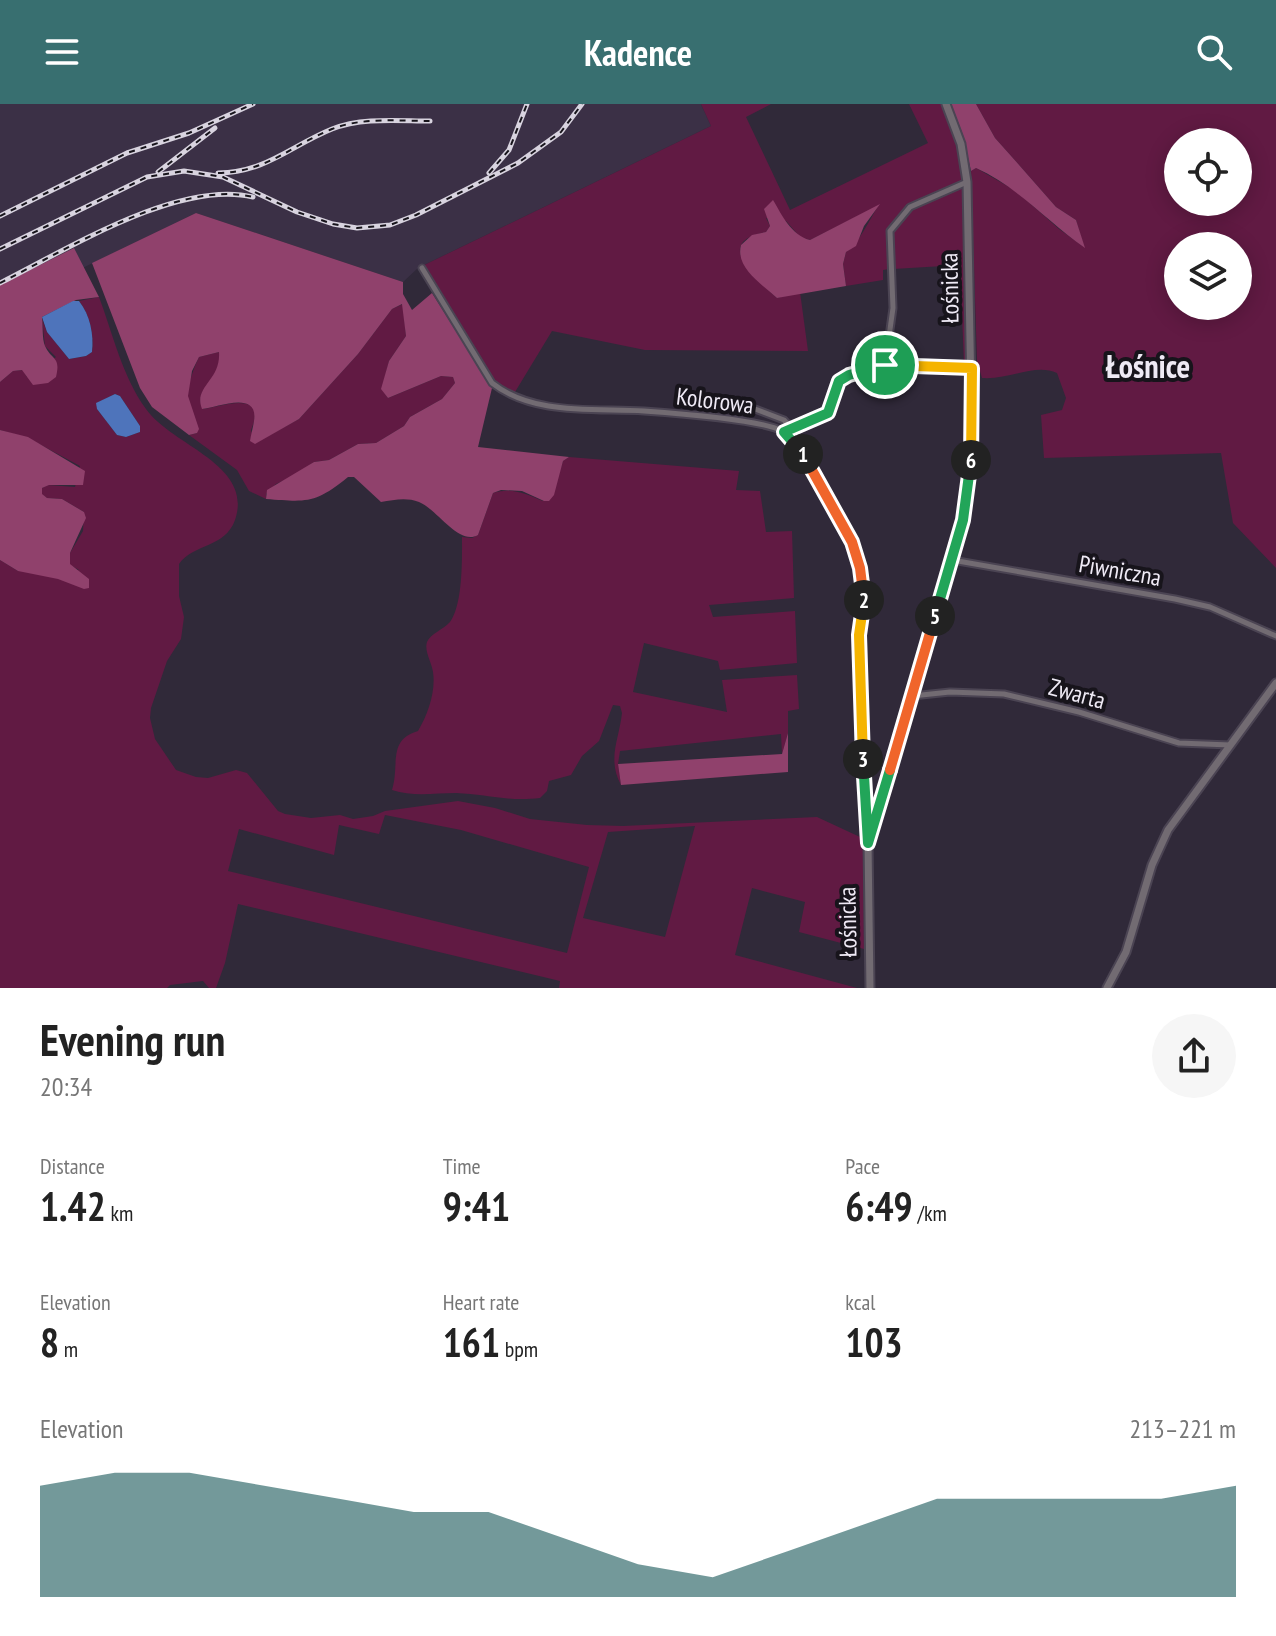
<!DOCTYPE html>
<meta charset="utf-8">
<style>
:root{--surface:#fff;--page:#f6f6f6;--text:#222;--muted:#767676;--accent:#386f70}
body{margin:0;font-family:"PT Sans Narrow",sans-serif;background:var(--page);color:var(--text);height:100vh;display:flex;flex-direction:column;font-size:30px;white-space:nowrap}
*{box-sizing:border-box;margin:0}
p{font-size:26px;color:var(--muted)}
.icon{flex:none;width:44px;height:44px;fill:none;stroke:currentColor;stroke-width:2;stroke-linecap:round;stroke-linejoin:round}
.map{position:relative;height:884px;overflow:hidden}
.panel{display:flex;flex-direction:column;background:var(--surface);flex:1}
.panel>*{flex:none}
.fabs{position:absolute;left:1164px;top:24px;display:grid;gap:16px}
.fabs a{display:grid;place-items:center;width:88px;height:88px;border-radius:50%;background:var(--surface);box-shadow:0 4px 20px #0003;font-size:40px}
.pin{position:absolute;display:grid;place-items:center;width:68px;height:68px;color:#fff;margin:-34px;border:4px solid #fff;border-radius:50%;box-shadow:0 2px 8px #0007}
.km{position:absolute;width:40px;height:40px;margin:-20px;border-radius:50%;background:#222;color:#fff;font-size:22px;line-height:40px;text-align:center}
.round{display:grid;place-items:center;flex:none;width:84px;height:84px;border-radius:42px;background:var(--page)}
.head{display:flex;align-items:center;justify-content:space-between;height:136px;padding:0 40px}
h1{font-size:44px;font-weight:700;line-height:60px}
.stats{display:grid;grid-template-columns:repeat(3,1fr);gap:12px;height:136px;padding:8px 40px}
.stats div{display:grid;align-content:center}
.stats b{font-size:40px;font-weight:700}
.stats small{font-size:22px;font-weight:400}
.stats p{font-size:22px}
.chart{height:224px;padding:16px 40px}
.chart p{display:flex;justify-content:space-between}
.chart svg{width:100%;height:144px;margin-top:8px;fill:var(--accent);opacity:.7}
header{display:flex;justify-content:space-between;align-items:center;height:104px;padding:0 40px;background:var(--accent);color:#fff;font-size:36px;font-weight:700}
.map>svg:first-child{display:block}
</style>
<header><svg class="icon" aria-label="menu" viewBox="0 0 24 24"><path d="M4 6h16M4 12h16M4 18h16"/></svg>Kadence<svg class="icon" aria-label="search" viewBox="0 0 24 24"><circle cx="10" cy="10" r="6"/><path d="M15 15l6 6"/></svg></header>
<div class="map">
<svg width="1276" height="884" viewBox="0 0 1276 884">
<rect width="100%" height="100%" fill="#302939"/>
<polygon fill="#3b3046" points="0,0 701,0 711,22 418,164 403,178 196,109 0,204"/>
<g fill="#611a43" fill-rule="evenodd">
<path d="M 701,0 L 771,0 L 746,13 L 790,106 L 928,39 L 909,0 L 941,0 L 959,44 L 962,77 C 939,88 897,98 889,127 C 886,139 888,153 889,165 L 883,166 L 883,176 L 846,182 L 843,160 L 846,148 C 858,141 870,115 878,102 L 810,136 L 800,133 L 786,117 L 766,114 L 770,122 L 766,128 C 711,138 757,175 777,194 L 800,188 L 808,247 L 645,246 L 552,227 L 515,288 L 502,284 L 491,271 L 428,166 L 418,164 L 711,22 Z"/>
<path d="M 976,0 L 1276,0 L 1276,464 L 1233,419 L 1221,349 L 1044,354 L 1041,311 L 1062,306 L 1066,294 L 1057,269 C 1035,259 1009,276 982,274 L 977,257 L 971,67 L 976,64 L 1016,87 L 1059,125 L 1084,143 L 1076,116 L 1056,103 L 1012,53 L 995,34 ZM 1178,38 L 1238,38 L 1238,98 L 1178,98 ZM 1178,142 L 1238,142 L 1238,202 L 1178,202 Z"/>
<path d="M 962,81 L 967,254 L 964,260 L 960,161 L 893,165 C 893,154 888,137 893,126 C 904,101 939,92 962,81 Z"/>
<path d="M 99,193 C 113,230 122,272 146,305 C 172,342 254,360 235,416 C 225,444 194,439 179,460 L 179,492 L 184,513 L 181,535 L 167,557 L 151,604 L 150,614 L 155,635 L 176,666 L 196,673 L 208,674 L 236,666 L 247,669 L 278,707 L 285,710 L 311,714 L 340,711 L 353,715 L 373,712 L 385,707 L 458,697 L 495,704 L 530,715 L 587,721 L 623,722 L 817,713 L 860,733 L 863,746 L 864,845 L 799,828 L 805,798 L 752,784 L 735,851 L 857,884 L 559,884 L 560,877 L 238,800 L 225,859 L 216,884 L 209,884 L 203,877 L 170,881 L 167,884 L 0,884 L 0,456 L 18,467 L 79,466 L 70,461 L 70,449 L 83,427 L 84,408 L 62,395 L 47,394 L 41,390 L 42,384 L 48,381 L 75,383 L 80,362 L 28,334 L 0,326 L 0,278 L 13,267 L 23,266 L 27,273 L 56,253 L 45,242 L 42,215 L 47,228 L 69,255 L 86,252 L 92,248 C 94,230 90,211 79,197 ZM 115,290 L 120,292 L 140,322 L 140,328 L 126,333 L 117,331 L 97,305 L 99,298 ZM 385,711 L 461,726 L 589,763 L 567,849 L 228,767 L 239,725 L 334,751 L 339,721 L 379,730 ZM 695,722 L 665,833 L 583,814 L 608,728 Z"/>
<path d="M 403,200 L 406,232 L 389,257 L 382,285 L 388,294 L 441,272 L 453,273 L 455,279 L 442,295 L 410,313 L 404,322 L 376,339 L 358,340 L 329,356 L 314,358 L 296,371 L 276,380 L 266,390 L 266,395 L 249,387 L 237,366 L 189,331 L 197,329 C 197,318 194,315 190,305 C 184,289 192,268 199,253 L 219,248 C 220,255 221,262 217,269 C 209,282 195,288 203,305 C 219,303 269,284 251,326 L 255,339 L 299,315 L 358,250 L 392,205 Z"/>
<path d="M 569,353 L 739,367 L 736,386 L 760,387 L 766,428 L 792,427 L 794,494 L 709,501 L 713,513 L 795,507 L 797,559 L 720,566 L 718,557 L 644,539 L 633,588 L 727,608 L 722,576 L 797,571 L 799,605 L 788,607 L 788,629 L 782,650 L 781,630 L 620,647 L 618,660 L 621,681 C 607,655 619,636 622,609 L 620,602 L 613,601 L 599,637 L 582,652 L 571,671 L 549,677 L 547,687 L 540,694 C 508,698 486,690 456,689 C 434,689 413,693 392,686 C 400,661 387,636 418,627 C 428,610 436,587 433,568 C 432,559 424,547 427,538 C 430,530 444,525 450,518 C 463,500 462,455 462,433 L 472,434 L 478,431 L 493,389 C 512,383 526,390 543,397 L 558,373 L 563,357 Z"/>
</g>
<g fill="#90416c">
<path d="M 951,0 L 976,0 L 995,34 L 1012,53 L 1056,103 L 1076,116 L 1085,144 C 1048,118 1018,83 976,64 L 971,67 L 963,31 Z"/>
<path d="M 773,96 C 782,111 791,131 810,136 L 880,100 L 864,122 L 856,142 L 846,148 L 843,160 L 846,182 L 777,194 C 762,180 735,164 741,141 L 752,131 L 766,128 L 770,122 L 764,105 Z"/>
<path d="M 196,109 L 403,178 L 403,190 L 412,206 L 432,189 L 492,284 L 478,343 L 569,353 L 563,357 L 554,391 L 549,397 L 544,397 L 522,387 L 501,386 L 493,389 L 478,431 C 459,442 438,406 419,398 C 406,393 394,396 381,398 L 354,373 L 348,373 C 315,400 307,398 266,395 L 267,386 L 314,358 L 329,356 L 358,340 L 376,339 L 404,322 L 410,313 L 442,295 L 455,279 L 453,273 L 441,272 L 388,294 L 381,285 L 389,257 L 406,232 L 402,200 L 392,205 L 358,250 L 299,315 L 255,340 L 250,337 C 251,330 253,324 254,317 C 259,285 216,304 202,305 C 193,282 221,277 219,248 L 199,253 L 192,267 L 188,292 L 199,325 L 197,329 L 189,331 L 152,303 L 140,284 L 92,159 Z"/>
<path d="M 74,144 L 99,193 L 76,196 L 42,213 C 43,221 42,235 45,242 C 52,257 61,252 56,273 L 48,279 L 33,281 L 22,266 L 13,267 L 0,278 L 0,181 Z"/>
<polygon points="0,326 28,333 85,367 83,381 49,381 42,384 42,390 47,394 62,395 84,408 86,414 70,449 70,460 89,475 89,484 84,485 58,475 18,467 0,456"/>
<polygon points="788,629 788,668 621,681 618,660 782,650"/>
</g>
<g fill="#4e74bb">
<path d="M 73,197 L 79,197 C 90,211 94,230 92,248 L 86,252 L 69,255 L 47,228 L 42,213 Z"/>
<polygon points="115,290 120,292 140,322 140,328 126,333 117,331 97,305 96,299"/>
</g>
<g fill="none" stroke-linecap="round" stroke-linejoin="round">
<defs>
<g id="minor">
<path d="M 422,164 L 492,279 C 534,312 595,304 644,307 C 672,309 762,316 782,327 C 802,338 842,416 852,439 C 858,452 861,466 863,480 C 867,501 859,520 860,540 C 861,605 865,670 868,734"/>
<polyline points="885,261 893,204 890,127 910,103 967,78"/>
<polyline points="742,300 784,316 791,324"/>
<path d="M 784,328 L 828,309 L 839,277 C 877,252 929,263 972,264"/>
<polyline points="952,456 1175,495 1210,503 1276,532"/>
<polyline points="912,592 950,588 1004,590 1079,608 1179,639 1230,641"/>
</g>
<g id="tertiary">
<polyline points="870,884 868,739 952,456 967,392 972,342 967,78 961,40 946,0"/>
<polyline points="1107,884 1126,848 1152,761 1168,726 1276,579"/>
</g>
</defs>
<use href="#minor" stroke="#4b4453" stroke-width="9"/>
<use href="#tertiary" stroke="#4b4453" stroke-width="11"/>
<use href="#minor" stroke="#726b72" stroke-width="5"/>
<use href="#tertiary" stroke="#726b72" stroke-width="7"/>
<defs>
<g id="rail">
<polyline points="158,68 215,24"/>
<path d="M 218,69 C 267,68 290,42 332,25 C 362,13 399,17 430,17"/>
<polyline points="489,69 509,46 527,0"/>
<polyline points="0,112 127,49 189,29 253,0"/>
<polyline points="0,145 147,73 184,67 223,73 297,108 333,120 357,124 390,121 416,111 518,59 561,28 582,0"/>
<path d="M 0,179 C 66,146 179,75 253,93"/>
</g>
</defs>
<use href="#rail" stroke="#d8d3df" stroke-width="5"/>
<use href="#rail" stroke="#17141b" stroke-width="2" stroke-dasharray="6" stroke-linecap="butt"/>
</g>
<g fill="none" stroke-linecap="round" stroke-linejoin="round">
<defs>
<polyline id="split-1" points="803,350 784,328 828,309 839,277 849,271 885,261"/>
<polyline id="split-2" points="803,350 852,438 860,464 864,496"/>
<polyline id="split-3" points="863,655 859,531 864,496"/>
<polyline id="split-4" points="863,655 868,739 890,666"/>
<polyline id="split-5" points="890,666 935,512"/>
<polyline id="split-6" points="935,512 963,416 971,356"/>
<polyline id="split-7" points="885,261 972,264 971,356"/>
</defs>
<use href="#split-1" stroke="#fff" stroke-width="16"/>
<use href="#split-2" stroke="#fff" stroke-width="16"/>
<use href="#split-3" stroke="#fff" stroke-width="16"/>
<use href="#split-4" stroke="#fff" stroke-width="16"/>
<use href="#split-5" stroke="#fff" stroke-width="16"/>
<use href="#split-6" stroke="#fff" stroke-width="16"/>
<use href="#split-7" stroke="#fff" stroke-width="16"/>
<use href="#split-1" stroke="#22a559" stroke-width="10"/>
<use href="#split-2" stroke="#f0652b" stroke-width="10"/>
<use href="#split-3" stroke="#f5b400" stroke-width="10"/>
<use href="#split-4" stroke="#22a559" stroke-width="10"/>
<use href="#split-5" stroke="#f0652b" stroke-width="10"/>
<use href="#split-6" stroke="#22a559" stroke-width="10"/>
<use href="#split-7" stroke="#f5b400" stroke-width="10"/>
</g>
<g text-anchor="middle" stroke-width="8" stroke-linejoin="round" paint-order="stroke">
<g font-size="24" fill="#efeaf5" stroke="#17141b">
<text transform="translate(950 184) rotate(-91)" y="8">Łośnicka</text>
<text transform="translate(715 297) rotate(7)" y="8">Kolorowa</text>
<text transform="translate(1120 467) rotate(10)" y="8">Piwniczna</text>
<text transform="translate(1077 590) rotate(15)" y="8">Zwarta</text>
<text transform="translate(848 818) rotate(-91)" y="8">Łośnicka</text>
</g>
<g font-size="32" font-weight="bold" fill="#efeaf5" stroke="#17141b">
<text x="1148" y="274">Łośnice</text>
</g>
</g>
</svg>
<div class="fabs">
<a><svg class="icon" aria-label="locate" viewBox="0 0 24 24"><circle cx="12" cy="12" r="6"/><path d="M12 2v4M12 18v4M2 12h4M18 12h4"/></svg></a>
<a><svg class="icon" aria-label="layers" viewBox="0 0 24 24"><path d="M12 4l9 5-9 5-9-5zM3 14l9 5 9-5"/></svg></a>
</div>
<div class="pin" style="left:885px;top:261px;background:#1e9e55"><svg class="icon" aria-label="arrive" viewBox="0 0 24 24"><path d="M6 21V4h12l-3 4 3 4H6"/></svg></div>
<b class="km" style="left:803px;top:350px">1</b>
<b class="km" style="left:864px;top:496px">2</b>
<b class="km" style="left:863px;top:655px">3</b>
<b class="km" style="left:935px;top:512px">5</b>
<b class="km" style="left:971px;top:356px">6</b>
</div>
<section class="panel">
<div class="head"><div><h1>Evening run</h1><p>20:34</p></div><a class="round"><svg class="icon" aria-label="share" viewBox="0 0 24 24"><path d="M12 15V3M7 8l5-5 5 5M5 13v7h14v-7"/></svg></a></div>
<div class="stats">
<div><p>Distance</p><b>1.42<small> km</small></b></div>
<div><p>Time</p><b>9:41</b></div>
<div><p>Pace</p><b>6:49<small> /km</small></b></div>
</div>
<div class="stats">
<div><p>Elevation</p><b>8<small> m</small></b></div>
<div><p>Heart rate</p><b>161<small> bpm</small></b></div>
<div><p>kcal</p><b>103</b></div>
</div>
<div class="chart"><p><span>Elevation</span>213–221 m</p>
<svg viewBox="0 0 160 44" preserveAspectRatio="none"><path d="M0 44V10L10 6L20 6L30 10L40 14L50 18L60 18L70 26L80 34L90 38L100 30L110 22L120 14L130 14L140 14L150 14L160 10V44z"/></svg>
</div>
</section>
